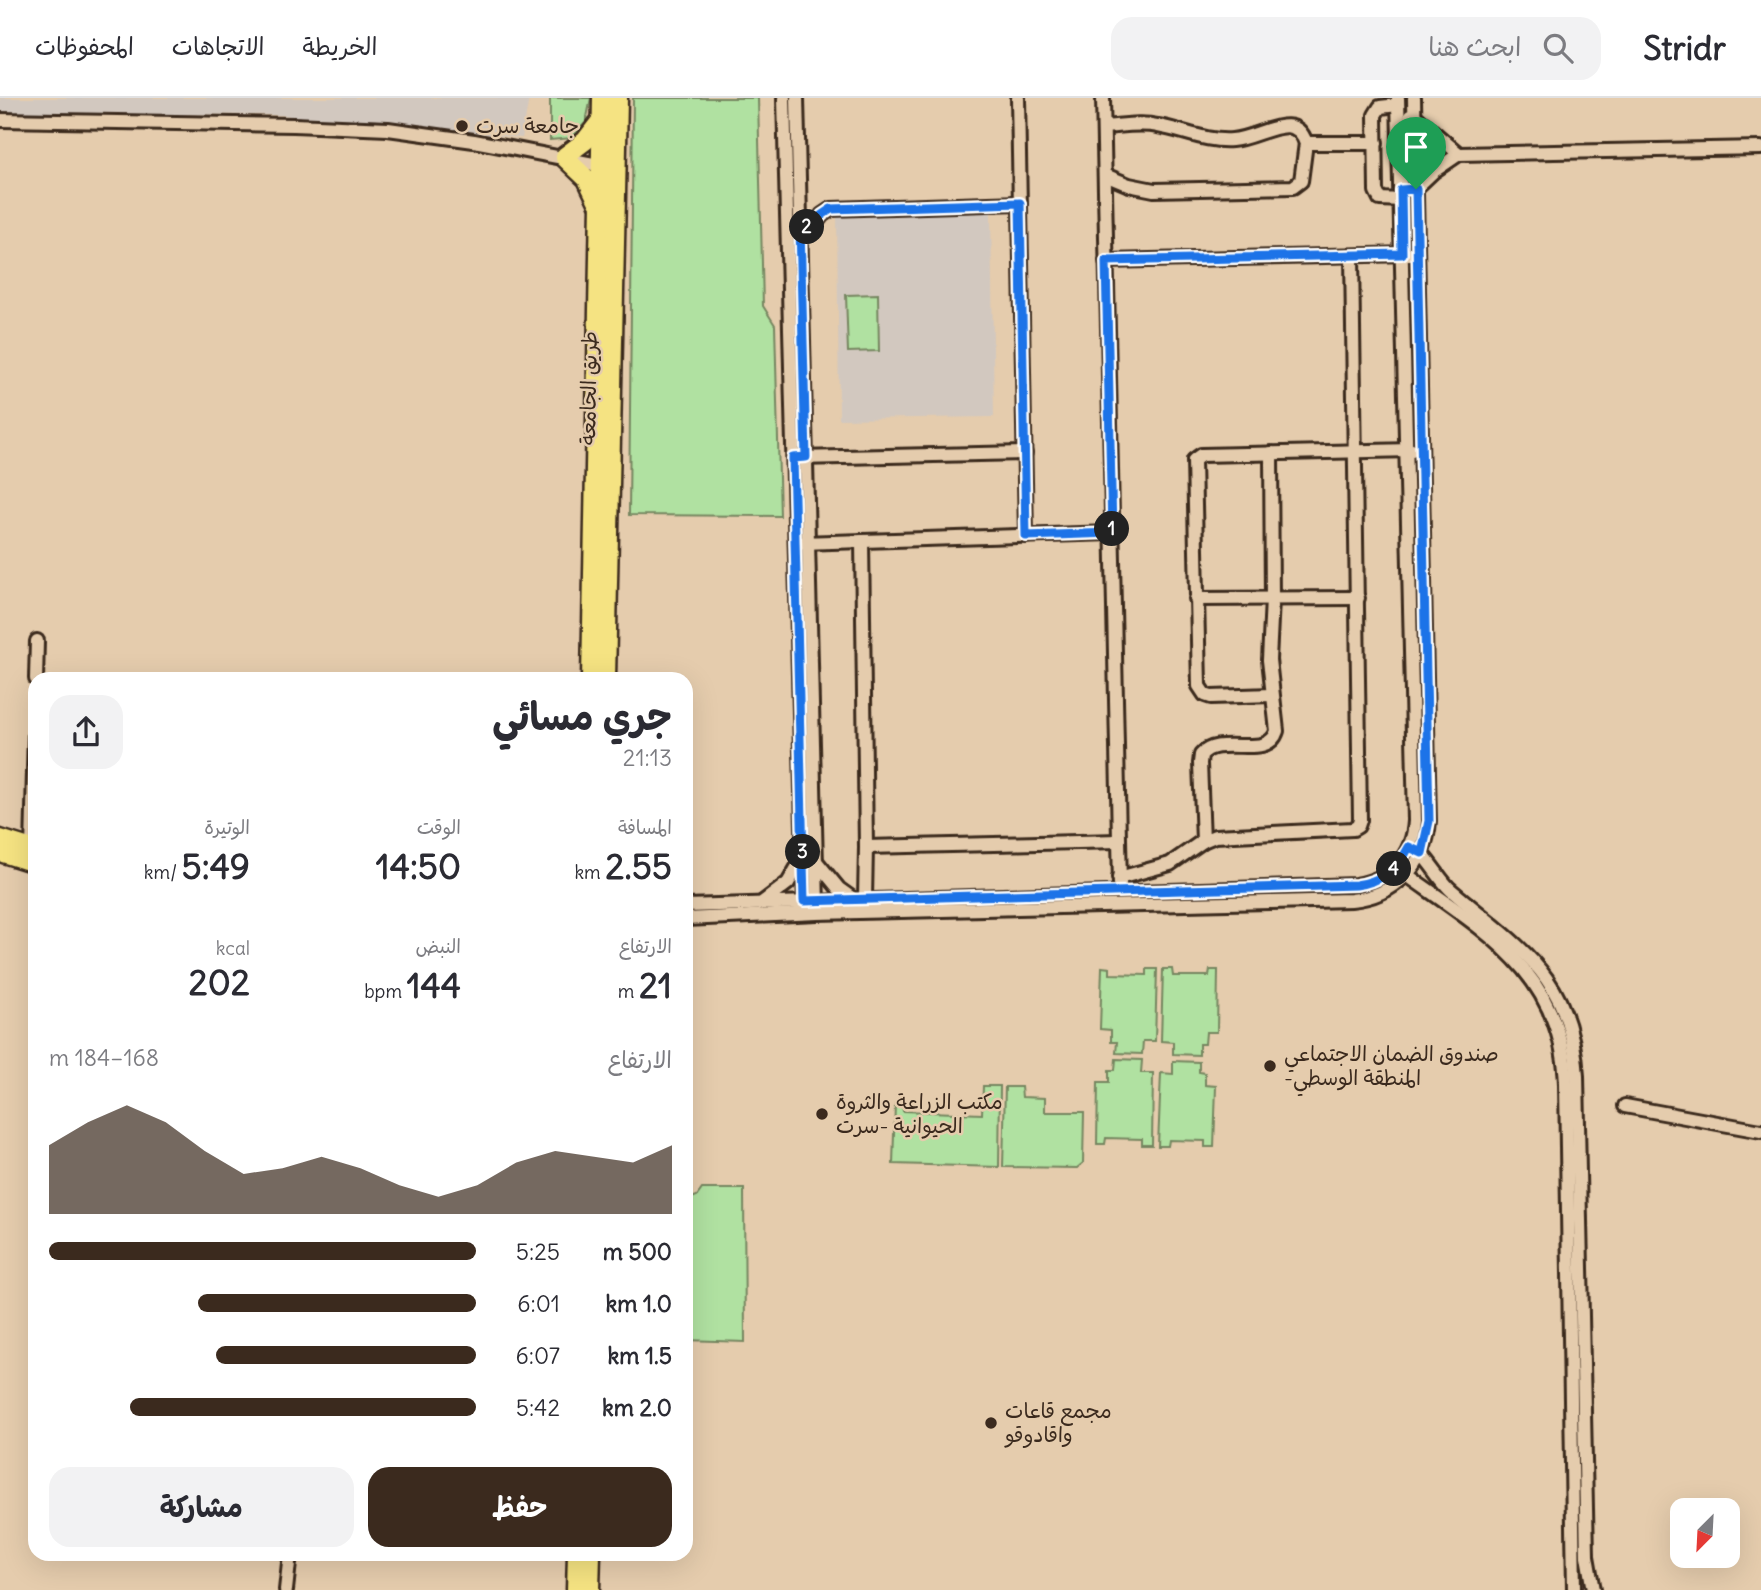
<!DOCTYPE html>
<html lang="ar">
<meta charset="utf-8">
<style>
:root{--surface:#fff;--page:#f2f2f3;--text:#2b2b33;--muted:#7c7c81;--line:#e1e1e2;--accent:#3b2a1e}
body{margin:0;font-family:Delius,"Playpen Sans Arabic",sans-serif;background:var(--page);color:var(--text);direction:rtl;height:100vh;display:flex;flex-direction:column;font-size:26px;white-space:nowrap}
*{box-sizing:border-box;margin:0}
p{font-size:23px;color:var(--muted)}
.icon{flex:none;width:38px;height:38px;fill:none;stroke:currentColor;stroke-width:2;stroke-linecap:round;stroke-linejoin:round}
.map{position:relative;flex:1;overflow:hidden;direction:ltr}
.details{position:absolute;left:28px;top:574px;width:665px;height:889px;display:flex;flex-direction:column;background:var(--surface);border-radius:21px;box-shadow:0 7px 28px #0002;direction:rtl}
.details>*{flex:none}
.needle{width:46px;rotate:204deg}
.controls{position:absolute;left:1670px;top:1400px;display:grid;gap:14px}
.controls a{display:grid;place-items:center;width:70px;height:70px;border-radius:14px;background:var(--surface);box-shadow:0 7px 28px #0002;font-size:35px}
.pin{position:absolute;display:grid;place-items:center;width:60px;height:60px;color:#fff;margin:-72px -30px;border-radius:50% 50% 50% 0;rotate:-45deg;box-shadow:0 0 7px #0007}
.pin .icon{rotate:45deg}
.km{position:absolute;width:35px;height:35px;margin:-18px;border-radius:50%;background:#222;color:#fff;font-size:19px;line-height:35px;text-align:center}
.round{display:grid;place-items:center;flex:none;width:74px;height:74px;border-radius:21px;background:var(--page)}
.head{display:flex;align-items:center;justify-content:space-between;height:119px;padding:0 21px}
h1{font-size:38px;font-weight:700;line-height:52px}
.metrics{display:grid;grid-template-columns:repeat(3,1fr);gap:10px;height:119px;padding:7px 21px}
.metrics div{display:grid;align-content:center}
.metrics b{font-size:35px;font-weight:700}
.metrics small{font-size:19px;font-weight:400}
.metrics p{font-size:19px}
.chart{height:196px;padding:14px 21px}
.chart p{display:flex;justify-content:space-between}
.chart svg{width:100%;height:126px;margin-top:7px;fill:var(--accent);opacity:.7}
.primary-button{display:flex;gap:14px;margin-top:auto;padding:14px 21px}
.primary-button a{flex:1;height:80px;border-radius:21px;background:var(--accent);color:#fff;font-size:28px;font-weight:700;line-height:80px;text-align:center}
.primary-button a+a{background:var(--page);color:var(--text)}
ul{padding:0 21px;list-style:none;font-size:23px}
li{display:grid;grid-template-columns:112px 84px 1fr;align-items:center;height:52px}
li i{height:18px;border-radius:9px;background:var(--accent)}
header{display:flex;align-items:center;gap:42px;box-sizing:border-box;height:98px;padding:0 35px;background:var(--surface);border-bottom:2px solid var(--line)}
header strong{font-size:33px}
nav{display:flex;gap:38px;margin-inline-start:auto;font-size:24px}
.search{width:490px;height:63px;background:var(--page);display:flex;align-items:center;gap:18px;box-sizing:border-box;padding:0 24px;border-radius:21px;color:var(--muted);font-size:26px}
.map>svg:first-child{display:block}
</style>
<header>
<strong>Stridr</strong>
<div class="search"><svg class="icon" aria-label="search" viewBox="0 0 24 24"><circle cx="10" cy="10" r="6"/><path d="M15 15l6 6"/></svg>ابحث هنا</div>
<nav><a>الخريطة</a><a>الاتجاهات</a><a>المحفوظات</a></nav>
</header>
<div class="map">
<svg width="1761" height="1492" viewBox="0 0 1761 1492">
<rect width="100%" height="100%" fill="#e5ccad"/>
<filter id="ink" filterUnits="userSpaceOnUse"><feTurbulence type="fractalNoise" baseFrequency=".0143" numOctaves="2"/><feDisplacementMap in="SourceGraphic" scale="14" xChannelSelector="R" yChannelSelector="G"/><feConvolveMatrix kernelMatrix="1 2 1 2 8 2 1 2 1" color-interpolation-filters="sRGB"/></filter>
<g filter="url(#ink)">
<g fill="#d2c8bf">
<polygon points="0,0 529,0 522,40 280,17 0,15"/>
<polygon points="991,113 994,319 839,321 837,114"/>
</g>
<g fill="#b0e1a1" stroke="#768660" stroke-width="2">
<polygon points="550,0 591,0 586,24 572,40 550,42"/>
<polygon points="633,0 758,0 763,208 775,227 780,418 629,417"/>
<polygon points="878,196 879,253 848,254 846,197"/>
<polygon points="1102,869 1110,870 1110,876 1147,877 1147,871 1157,871 1155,943 1143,943 1142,956 1116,955 1117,944 1111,944 1111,932 1100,931"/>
<polygon points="1163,871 1172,871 1173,878 1209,878 1210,872 1218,872 1217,934 1206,934 1205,946 1199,946 1199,957 1173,956 1173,944 1161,943"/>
<polygon points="1116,961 1142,962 1141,975 1153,975 1152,1047 1142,1047 1142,1041 1106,1040 1105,1046 1097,1046 1098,984 1109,984 1109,972 1115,972"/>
<polygon points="1173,963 1199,964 1199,974 1205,975 1205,987 1216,988 1214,1049 1205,1049 1205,1043 1169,1042 1168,1048 1158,1048 1161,975 1173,976"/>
<polygon points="983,988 1000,988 999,1069 893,1066 895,1006 902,1006 903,1013 982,1016"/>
<polygon points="1005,989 1021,989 1022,999 1045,1000 1045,1014 1084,1014 1083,1065 1077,1070 1003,1069"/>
<polygon points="702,1091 744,1091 745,1244 686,1242 686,1108 689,1101 697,1098"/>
</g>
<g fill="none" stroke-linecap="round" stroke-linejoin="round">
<defs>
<g id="minor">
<polyline points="784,0 805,808"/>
<polyline points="797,0 817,808"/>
<polyline points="1018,0 1026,438"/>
<polyline points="1103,0 1120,787"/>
<polyline points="1398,7 1380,9 1375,17 1376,93 1380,101 1401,102"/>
<polyline points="1410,18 1415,18 1459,56"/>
<polyline points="0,22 294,27 388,31 474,43 609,69"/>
<path d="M 1104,29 C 1121,28 1140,24 1158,28 C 1183,32 1206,44 1232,42 C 1260,40 1295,10 1306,45 L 1376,45"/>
<polyline points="1105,77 1129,87 1154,92 1293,89 1301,83 1306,45"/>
<polyline points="1415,91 1434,73 1459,56 1761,50"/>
<polyline points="793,129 814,128 822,117 831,111 1020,105"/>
<polyline points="1106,163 1410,156"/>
<polyline points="797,360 1025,355"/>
<polyline points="862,443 866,749 865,801"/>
<polyline points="801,445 1112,435"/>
<polyline points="1196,501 1358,500"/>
<polyline points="36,581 37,543"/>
<polyline points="1272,597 1211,599 1205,597 1199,588 1194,362 1201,357 1412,352"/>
<path d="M 1203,743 L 1200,665 L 1201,657 C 1219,635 1268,663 1277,633 L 1269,562 L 1272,501 L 1271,355"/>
<polyline points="866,749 1119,743"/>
<polyline points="32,751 35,633"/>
<path d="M 1416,752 C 1426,756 1440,783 1451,792 C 1520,851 1571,877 1577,978 L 1587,1458 L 1593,1492"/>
<polyline points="816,763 839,791 853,801"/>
<path d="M 1407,777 C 1488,835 1562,876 1566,986 L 1574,1492"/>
<polyline points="1119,780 1170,766 1203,743 1215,738 1353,731 1358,728 1360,722 1352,158"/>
<polyline points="763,804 788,785 802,761"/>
<path d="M 686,808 L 1356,787 C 1390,782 1413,758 1415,723 L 1398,0"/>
<path d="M 686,821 L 817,815 L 1351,802 C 1395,798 1426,767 1429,723 L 1414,0"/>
<polyline points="1625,1008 1761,1033"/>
<polyline points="286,1492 290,1456"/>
</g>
<g id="major">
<polyline points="0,740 35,751"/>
<polyline points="0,755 35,766"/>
</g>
<g id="highway">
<polyline points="565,58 585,43 602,21"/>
<polyline points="565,60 587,81 598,104"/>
<polyline points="591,581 602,0"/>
<polyline points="606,581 618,0"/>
<polyline points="576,1492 577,1456"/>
<polyline points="590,1492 591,1456"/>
</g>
</defs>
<use href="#minor" stroke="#3b2a1e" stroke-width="18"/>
<use href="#major" stroke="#3b2a1e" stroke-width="21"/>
<use href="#highway" stroke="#3b2a1e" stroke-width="23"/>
<use href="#minor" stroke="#e5ccad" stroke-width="12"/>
<use href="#major" stroke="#f5e382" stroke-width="16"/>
<use href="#highway" stroke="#f5e382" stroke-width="18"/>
</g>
</g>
<g fill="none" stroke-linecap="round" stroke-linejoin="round" filter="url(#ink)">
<defs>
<path id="route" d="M 1416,91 L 1429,723 L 1422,755 L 1409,749 C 1398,771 1380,784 1356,787 L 804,803 L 793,360 L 806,359 L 800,129 L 814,128 L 822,117 L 831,111 L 1020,105 L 1026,438 L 1112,435 L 1106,163 L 1402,156 L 1401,92 Z"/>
</defs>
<use href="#route" stroke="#fff" stroke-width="14"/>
<use href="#route" stroke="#1a73e8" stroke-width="9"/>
</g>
<g fill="#3b2a1e" stroke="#e5ccad" stroke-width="2.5">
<circle cx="462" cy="28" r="7"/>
<circle cx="1270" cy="968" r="7"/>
<circle cx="822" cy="1016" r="7"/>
<circle cx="991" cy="1325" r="7"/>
</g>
<g text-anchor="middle" stroke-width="5" stroke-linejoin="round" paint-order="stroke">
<g font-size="21" fill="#3b2a1e" stroke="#e5ccad" text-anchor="start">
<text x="476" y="35">جامعة سرت</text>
<text x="1284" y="963">صندوق الضمان الاجتماعي<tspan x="1284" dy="24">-المنطقة الوسطي</tspan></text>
<text x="836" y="1011">مكتب الزراعة والثروة<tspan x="836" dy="24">الحيوانية -سرت</tspan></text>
<text x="1005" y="1320">مجمع قاعات<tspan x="1005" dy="24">واقادوقو</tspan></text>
</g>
<g font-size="21" fill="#3b2a1e" stroke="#e5ccad">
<text transform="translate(589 290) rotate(-89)" y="7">طريق الجامعة</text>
</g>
</g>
</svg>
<div class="controls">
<a><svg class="needle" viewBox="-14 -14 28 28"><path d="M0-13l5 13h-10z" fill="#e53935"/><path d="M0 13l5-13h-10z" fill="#7c7c81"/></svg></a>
</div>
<div class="pin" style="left:1416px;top:91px;background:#1e9e55"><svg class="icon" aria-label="arrive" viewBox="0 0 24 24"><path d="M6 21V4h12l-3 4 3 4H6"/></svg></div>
<b class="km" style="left:1112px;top:431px">1</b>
<b class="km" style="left:807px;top:129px">2</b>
<b class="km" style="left:803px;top:754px">3</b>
<b class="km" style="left:1394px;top:771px">4</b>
<section class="details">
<div class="head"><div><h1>جري مسائي</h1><p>21:13</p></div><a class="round"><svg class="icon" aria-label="share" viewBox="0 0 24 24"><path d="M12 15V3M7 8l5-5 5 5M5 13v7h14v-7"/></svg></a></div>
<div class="metrics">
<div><p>المسافة</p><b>2.55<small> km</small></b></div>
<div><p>الوقت</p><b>14:50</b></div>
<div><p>الوتيرة</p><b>5:49<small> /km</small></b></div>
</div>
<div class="metrics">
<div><p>الارتفاع</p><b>21<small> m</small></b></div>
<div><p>النبض</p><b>144<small> bpm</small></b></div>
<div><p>kcal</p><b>202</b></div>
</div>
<div class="chart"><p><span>الارتفاع</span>168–184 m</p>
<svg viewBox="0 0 160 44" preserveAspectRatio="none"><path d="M0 44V20L10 12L20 6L30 12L40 22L50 30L60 28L70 24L80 28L90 34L100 38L110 34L120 26L130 22L140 24L150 26L160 20V44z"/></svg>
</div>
<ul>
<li><b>500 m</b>5:25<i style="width:100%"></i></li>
<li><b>1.0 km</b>6:01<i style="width:65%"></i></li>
<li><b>1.5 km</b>6:07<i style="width:61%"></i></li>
<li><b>2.0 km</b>5:42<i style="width:81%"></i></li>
</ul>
<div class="primary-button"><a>حفظ</a><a>مشاركة</a></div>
</section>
</div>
